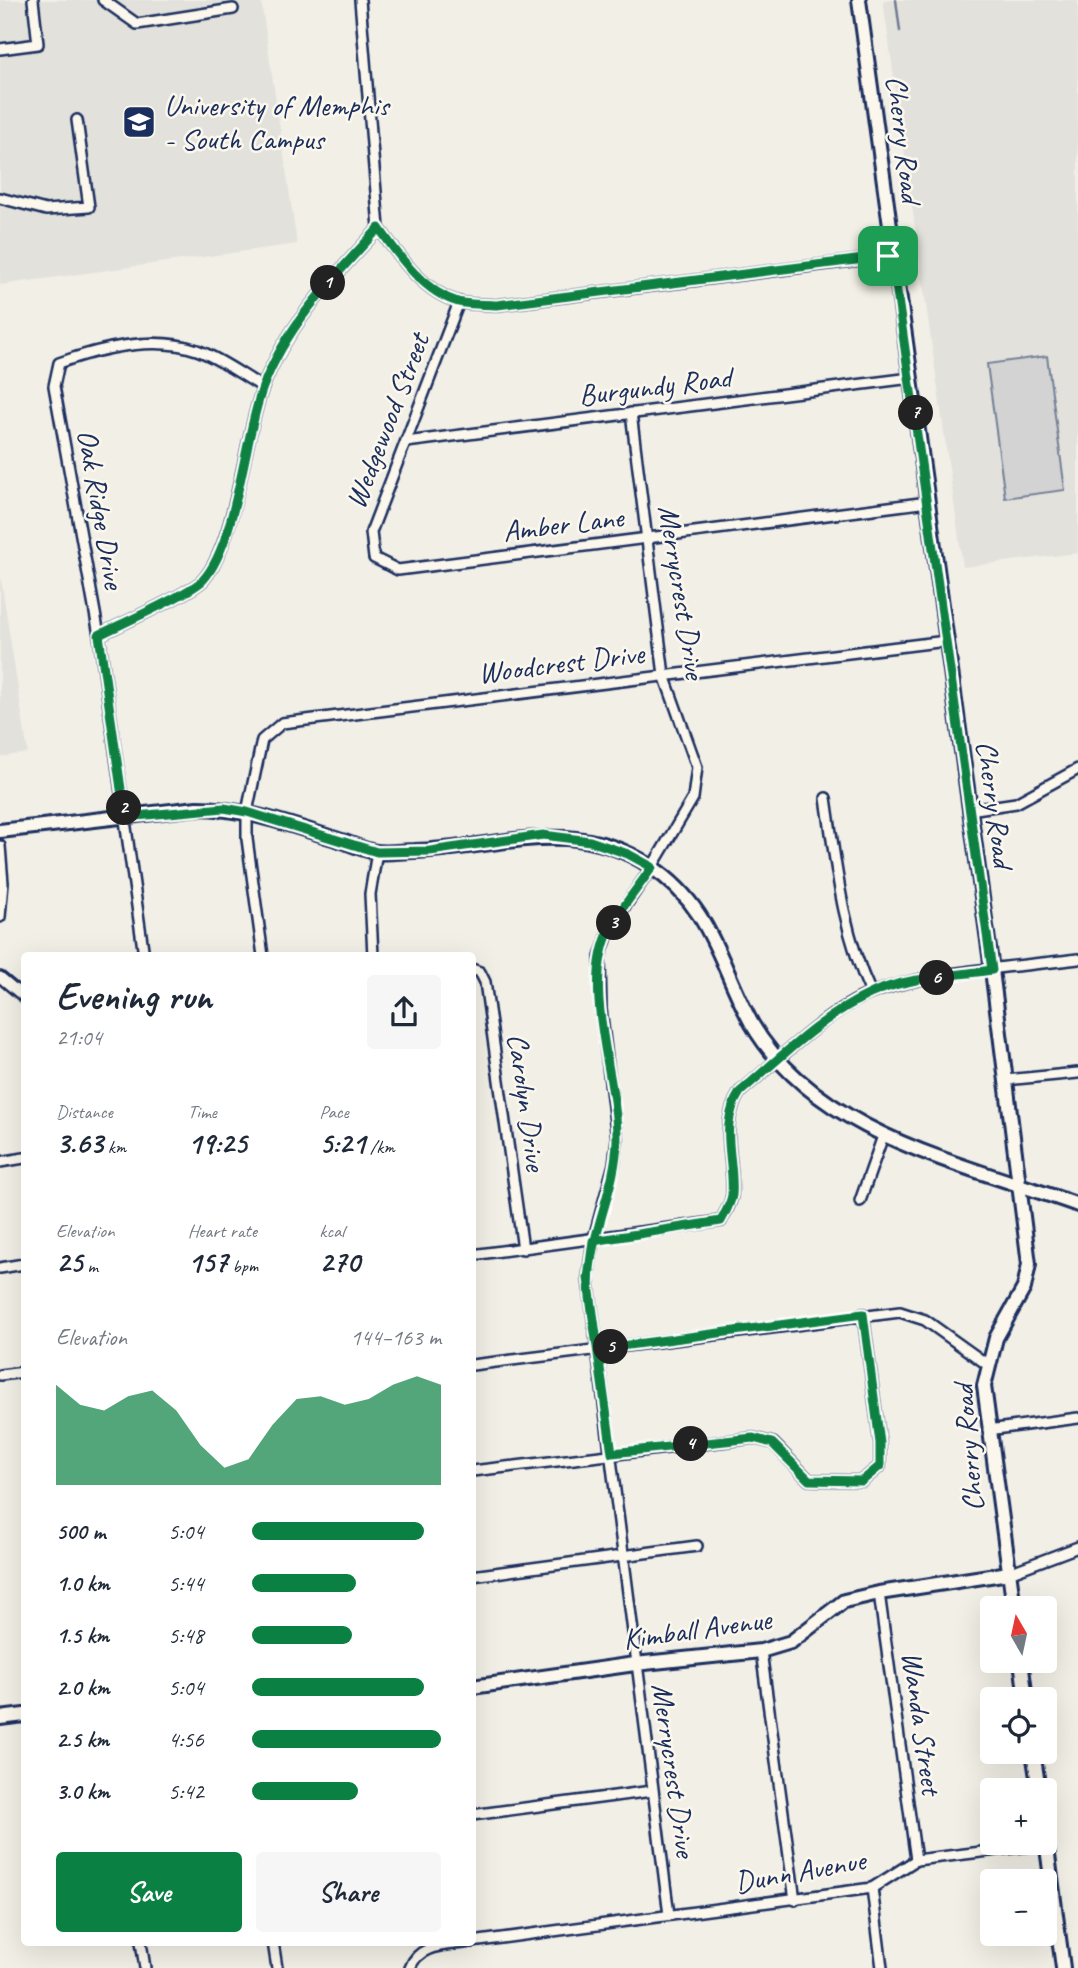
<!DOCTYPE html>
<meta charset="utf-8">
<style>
:root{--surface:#fff;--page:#f6f6f7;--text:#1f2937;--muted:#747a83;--accent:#0b8043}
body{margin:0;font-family:Caveat,sans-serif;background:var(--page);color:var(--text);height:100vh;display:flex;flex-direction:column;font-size:26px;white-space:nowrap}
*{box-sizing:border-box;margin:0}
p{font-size:23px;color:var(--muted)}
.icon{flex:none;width:38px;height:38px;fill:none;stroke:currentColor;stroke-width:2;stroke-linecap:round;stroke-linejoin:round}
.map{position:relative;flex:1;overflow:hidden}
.drawer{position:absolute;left:21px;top:952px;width:455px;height:994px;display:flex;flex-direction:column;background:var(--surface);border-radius:7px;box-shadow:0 7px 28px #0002}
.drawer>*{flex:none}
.needle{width:46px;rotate:351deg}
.fabs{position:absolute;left:980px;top:1596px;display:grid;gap:14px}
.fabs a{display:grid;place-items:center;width:77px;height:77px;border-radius:7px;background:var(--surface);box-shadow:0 7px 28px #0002;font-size:35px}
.pin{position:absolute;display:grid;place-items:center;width:60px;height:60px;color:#fff;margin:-30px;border-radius:14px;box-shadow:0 4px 10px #0006}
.km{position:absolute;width:35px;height:35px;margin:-18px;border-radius:50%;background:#222;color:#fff;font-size:19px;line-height:35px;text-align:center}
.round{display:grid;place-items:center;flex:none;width:74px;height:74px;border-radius:7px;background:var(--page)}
.headline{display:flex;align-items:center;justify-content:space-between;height:119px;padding:0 35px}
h1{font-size:38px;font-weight:700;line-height:52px}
.figures{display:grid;grid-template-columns:repeat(3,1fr);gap:10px;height:119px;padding:7px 35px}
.figures div{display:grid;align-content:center}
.figures b{font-size:30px;font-weight:700}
.figures small{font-size:19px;font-weight:400}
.figures p{font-size:19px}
.chart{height:196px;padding:14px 35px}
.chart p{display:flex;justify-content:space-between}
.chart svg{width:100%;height:126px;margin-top:7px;fill:var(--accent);opacity:.7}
.button{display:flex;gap:14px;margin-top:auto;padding:14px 35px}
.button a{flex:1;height:80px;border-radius:7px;background:var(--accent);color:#fff;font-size:28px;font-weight:700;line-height:80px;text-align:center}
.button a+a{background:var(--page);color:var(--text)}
ul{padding:0 35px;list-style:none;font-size:23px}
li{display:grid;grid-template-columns:112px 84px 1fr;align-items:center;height:52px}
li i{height:18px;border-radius:9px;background:var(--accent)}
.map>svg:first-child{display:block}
</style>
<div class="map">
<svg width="1078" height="1968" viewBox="0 0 1078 1968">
<rect width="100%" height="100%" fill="#f2efe6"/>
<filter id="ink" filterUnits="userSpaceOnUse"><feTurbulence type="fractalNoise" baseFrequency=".0143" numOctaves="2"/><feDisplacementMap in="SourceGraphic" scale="14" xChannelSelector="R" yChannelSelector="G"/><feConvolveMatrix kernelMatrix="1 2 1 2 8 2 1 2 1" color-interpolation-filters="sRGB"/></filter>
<g filter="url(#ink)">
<g fill="#e2e1dc">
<polygon points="0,0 261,0 297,244 0,285"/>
<polygon points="883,0 1078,0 1078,553 963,567"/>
<polygon points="0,573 28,753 0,757"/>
</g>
<polygon fill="#d2d3d2" stroke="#768198" stroke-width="2" points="1047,356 1065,490 1005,498 987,364"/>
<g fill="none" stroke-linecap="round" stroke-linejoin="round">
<polyline stroke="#707b93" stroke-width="2.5" points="896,0 900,31"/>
<defs>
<g id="street">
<polyline points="103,0 137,24 233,9"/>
<polyline points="0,49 38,44 33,0"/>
<polyline points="0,198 46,210 89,207 77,120"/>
<path d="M 379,228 C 399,256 423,292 458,302 C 470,305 485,304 497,305 L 892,256"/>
<polyline points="459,302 371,532 374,558 398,570 928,502"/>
<polyline points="631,413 664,675 697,767 693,798 652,867 610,928 600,957 601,1009 617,1139 614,1164 593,1241 588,1278 669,1915"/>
<polyline points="406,442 911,378"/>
<path d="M 99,635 C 119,625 191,593 203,580 C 236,544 244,437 263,387 C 287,324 335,276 379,228 L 360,0"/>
<path d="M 826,798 C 836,865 842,931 871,993"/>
<polyline points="969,810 1016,803 1078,769"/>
<polyline points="0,846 3,883 0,917"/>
<path d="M 144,956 L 99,635 L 54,386 L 59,363 C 101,348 153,335 197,350 C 219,358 242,375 263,387"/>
<polyline points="263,956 247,839 247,812 262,740 282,723 946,641"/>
<polyline points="373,956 370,894 377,852"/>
<polyline points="472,969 480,972 485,982 523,1249"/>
<polyline points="0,977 24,997"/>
<polyline points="1006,1080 1078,1073"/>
<polyline points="0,1162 24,1158"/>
<polyline points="860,1201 883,1136"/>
<path d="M 472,1255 L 721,1221 C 725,1213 731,1204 732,1195 C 735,1159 718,1126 740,1092 C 776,1062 829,1009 872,993 C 929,971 1017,967 1078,959"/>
<polyline points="0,1268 24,1264"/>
<polyline points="472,1365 900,1312 925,1320 988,1365"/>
<polyline points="0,1375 24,1372"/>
<polyline points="988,1430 1078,1418"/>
<polyline points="472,1471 753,1438 773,1443 809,1480 862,1481 880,1466 880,1443 863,1314"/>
<polyline points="1009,1573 1078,1547"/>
<polyline points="472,1576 697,1546"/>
<polyline points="879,1593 916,1860"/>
<polyline points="761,1651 795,1900"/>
<polyline points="472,1815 652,1791"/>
<polyline points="872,1888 882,1968"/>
<polyline points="141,1942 145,1968"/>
<polyline points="273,1942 277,1968"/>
<polyline points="472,1942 872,1888 916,1860 1046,1844"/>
<path d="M 410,1968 C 419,1943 447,1946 470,1942"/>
</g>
<g id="secondary">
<polyline points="859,0 992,970 1029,1264 1024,1288 996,1338 984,1386 1014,1608"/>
<path d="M 0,831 L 197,808 C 246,808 290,825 336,839 C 349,843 363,850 376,852 C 388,854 402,851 414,851 C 498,849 571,814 650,866 C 713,907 719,965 752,1024 C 817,1135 965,1164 1078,1205"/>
<polyline points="1021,1661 1026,1699"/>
<polyline points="472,1687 635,1664 761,1651 791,1642 844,1601 879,1593 1009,1573"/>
<polyline points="0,1718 24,1715"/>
<polyline points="1033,1752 1039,1790"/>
<polyline points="1045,1833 1063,1968"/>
</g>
</defs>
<use href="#street" stroke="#1b2f5e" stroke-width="14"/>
<use href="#secondary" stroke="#1b2f5e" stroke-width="18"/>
<use href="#street" stroke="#fbf7ec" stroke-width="9"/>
<use href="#secondary" stroke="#fbf7ec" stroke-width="12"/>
</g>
</g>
<g fill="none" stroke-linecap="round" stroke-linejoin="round" filter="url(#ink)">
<defs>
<path id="route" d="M 888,256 L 497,305 C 485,304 470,305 458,302 C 423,292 399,256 379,228 C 335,276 287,324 263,387 C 244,437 237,543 203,580 C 191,593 119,625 99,635 L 125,817 L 224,808 L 247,812 L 377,852 L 430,851 L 543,835 L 590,841 L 628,854 L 652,867 C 639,887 621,907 610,929 C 580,989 618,1076 617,1140 C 616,1194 584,1242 590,1297 L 612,1453 L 753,1438 L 772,1443 L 809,1480 L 862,1481 L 880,1466 L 880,1443 L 863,1314 L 598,1349 L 588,1278 L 593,1241 L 721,1221 C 725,1213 731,1203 732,1195 C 735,1159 718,1126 740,1092 C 780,1058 822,1016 870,994 C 906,977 952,976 992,970 L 892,256 L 888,256"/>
</defs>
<use href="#route" stroke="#fff" stroke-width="14"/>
<use href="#route" stroke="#0b8043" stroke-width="9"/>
</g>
<defs>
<symbol id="university-square" viewBox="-11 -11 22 22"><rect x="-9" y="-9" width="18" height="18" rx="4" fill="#1b2f5e" stroke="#fbf7ec"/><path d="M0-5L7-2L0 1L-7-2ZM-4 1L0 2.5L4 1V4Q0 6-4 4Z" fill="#fff"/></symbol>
</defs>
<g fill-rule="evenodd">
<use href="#university-square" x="120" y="103" width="38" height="38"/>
</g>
<g text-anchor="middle" stroke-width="5" stroke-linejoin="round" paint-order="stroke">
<g font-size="30" fill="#1b2f5e" stroke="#fbf7ec" text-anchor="start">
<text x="164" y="115">University of Memphis<tspan x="164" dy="34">- South Campus</tspan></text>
</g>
<g font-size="30" fill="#1b2f5e" stroke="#fbf7ec">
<text transform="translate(904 139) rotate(83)" y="10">Cherry Road</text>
<text transform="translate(655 386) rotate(-7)" y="10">Burgundy Road</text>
<text transform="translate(387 421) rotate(-69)" y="10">Wedgewood Street</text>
<text transform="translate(101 509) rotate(80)" y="10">Oak Ridge Drive</text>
<text transform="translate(563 524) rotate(-7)" y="10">Amber Lane</text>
<text transform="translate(682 592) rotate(81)" y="10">Merrycrest Drive</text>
<text transform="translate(561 663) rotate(-7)" y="10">Woodcrest Drive</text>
<text transform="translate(995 804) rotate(82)" y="10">Cherry Road</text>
<text transform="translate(527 1102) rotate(82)" y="10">Carolyn Drive</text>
<text transform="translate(968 1448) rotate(-95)" y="10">Cherry Road</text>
<text transform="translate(697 1629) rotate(-8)" y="10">Kimball Avenue</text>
<text transform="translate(922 1723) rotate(82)" y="10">Wanda Street</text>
<text transform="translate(674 1770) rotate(82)" y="10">Merrycrest Drive</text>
<text transform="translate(800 1871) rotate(-10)" y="10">Dunn Avenue</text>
</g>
</g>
</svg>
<div class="fabs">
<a><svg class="needle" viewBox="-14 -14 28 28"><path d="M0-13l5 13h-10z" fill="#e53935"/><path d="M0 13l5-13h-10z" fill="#747a83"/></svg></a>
<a><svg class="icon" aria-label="locate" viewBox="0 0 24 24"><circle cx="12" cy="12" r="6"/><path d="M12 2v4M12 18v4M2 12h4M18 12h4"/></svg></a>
<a>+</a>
<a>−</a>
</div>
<div class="pin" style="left:888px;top:256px;background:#1e9e55"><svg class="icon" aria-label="arrive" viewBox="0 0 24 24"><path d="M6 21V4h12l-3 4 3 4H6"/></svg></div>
<b class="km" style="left:328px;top:283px">1</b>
<b class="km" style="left:124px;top:808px">2</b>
<b class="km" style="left:614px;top:923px">3</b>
<b class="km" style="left:691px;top:1444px">4</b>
<b class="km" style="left:611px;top:1347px">5</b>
<b class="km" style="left:937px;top:978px">6</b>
<b class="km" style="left:916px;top:413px">7</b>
<section class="drawer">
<div class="headline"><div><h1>Evening run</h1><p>21:04</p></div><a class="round"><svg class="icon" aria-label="share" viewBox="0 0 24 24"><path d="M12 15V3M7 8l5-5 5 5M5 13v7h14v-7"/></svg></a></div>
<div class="figures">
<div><p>Distance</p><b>3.63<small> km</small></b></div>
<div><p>Time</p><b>19:25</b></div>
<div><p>Pace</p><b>5:21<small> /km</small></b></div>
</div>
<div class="figures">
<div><p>Elevation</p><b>25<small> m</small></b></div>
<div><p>Heart rate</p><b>157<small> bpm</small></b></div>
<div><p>kcal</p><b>270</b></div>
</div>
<div class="chart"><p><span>Elevation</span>144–163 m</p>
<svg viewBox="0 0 160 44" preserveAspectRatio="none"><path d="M0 44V9L10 16L20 18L30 13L40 11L50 18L60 30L70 38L80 35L90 23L100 14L110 13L120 16L130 14L140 9L150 6L160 9V44z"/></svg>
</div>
<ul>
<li><b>500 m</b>5:04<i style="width:91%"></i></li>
<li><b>1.0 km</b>5:44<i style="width:55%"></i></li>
<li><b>1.5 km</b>5:48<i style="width:53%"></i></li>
<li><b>2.0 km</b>5:04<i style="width:91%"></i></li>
<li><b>2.5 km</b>4:56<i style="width:100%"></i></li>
<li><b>3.0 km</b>5:42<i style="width:56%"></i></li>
</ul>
<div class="button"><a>Save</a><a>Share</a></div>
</section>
</div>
